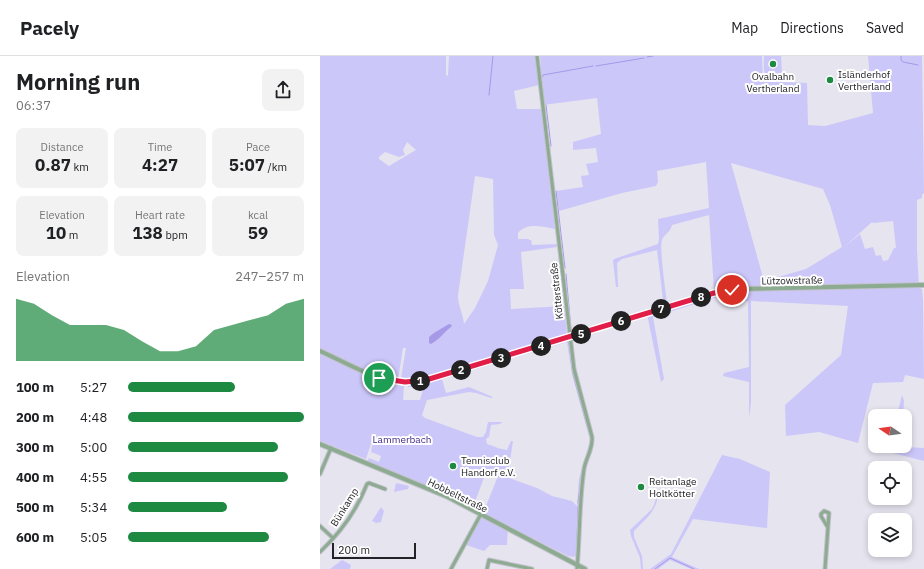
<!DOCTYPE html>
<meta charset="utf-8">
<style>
:root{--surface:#fff;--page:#f2f2f2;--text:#202124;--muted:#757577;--line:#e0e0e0;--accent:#1e8a41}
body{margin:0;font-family:"IBM Plex Sans",sans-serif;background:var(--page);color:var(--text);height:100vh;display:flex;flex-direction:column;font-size:15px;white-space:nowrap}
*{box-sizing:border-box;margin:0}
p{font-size:13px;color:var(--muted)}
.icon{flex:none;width:22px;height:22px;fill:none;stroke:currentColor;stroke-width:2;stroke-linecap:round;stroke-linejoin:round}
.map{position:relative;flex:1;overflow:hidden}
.panel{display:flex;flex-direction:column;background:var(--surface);width:320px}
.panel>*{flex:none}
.needle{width:26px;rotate:283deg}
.fabs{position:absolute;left:548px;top:353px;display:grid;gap:8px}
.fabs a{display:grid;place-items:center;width:44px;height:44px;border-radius:8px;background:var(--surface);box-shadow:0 2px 6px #0003;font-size:20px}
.scale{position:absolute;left:12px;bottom:10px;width:84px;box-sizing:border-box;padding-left:4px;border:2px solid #232227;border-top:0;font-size:11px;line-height:14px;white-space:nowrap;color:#232227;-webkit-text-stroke:3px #fff;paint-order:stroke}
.pin{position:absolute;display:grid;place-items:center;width:34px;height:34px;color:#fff;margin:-17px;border:2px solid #fff;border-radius:50%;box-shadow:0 1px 4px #0007}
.km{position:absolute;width:20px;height:20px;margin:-10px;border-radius:50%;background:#222;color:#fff;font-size:11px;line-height:20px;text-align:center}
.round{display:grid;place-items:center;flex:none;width:42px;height:42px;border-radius:8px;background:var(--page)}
.summary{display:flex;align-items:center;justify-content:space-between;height:68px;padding:0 16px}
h1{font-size:22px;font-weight:800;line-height:30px}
.stats{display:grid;grid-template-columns:repeat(3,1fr);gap:6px;height:68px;padding:4px 16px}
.stats div{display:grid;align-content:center;border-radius:8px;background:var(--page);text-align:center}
.stats b{font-size:17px;font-weight:800}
.stats small{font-size:11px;font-weight:400}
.stats p{font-size:11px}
.chart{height:112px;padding:8px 16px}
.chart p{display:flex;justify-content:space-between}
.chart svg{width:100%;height:72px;margin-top:4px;fill:var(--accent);opacity:.7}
ul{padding:0 16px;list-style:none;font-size:13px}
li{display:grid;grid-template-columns:64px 48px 1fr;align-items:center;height:30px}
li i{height:10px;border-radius:5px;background:var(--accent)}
header{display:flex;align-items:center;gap:24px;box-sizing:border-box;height:56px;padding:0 20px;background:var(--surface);border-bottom:1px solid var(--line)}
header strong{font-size:19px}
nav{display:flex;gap:22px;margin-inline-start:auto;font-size:14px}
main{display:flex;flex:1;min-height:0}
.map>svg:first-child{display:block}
</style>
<header>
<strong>Pacely</strong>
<nav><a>Map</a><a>Directions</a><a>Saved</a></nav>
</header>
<main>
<section class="panel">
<div class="summary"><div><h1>Morning run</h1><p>06:37</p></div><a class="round"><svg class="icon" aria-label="share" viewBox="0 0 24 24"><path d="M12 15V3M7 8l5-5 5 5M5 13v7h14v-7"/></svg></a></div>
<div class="stats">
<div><p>Distance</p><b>0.87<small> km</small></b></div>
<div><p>Time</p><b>4:27</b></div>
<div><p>Pace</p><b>5:07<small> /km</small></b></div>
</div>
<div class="stats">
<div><p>Elevation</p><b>10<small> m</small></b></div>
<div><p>Heart rate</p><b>138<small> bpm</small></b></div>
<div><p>kcal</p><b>59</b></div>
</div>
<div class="chart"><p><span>Elevation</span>247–257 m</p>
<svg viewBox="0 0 160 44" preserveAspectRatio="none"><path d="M0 44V6L10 9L20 16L30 22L40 22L50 22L60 25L70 32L80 38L90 38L100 35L110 25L120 22L130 19L140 16L150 9L160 6V44z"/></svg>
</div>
<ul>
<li><b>100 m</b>5:27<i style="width:61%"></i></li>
<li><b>200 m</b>4:48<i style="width:100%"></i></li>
<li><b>300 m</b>5:00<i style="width:85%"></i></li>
<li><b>400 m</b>4:55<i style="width:91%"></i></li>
<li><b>500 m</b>5:34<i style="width:56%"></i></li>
<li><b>600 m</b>5:05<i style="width:80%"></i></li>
</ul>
</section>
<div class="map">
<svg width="604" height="513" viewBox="0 0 604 513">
<rect width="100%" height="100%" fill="#e5e4ef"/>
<g fill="#ccc7f9" fill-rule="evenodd">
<path d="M 0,0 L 126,0 L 126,19 L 128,20 L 129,0 L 216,0 L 219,29 L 194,35 L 197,53 L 222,53 L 235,173 C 223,171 207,166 198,177 L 198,183 L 209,183 L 209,184 L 211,184 L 212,189 L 237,188 L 237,191 L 201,196 L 204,233 L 190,233 L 191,253 L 244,250 L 247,279 L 123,315 L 105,320 L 88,323 L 81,322 L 86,292 L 83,292 L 78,324 L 59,320 L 0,293 ZM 87,86 L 96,94 L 69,110 L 59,103 L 59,101 L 65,96 L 79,101 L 85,99 L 83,94 ZM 155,120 L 173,123 L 174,179 L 178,189 L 168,225 L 155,252 L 144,268 C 143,257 138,250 138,239 Z"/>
<path d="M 220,0 L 442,0 L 443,25 L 487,27 L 488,69 L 505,70 L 553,57 L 548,0 L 602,0 L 604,137 L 602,139 L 602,142 L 597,144 L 597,194 L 599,232 L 602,233 L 603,244 L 604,323 L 585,319 L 583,326 L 553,327 L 538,387 L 499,376 L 466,380 L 465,349 L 521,299 L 528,250 L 431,245 L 431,347 L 429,362 L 429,326 L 403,320 L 404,317 L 429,311 L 428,245 L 394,242 L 333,261 L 344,323 L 341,326 L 327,258 L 344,252 L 337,194 L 302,203 L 297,207 L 298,231 L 296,231 L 293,205 L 294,203 L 300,201 L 338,188 L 339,183 L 338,163 L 389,152 L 386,106 L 337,115 L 338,126 L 336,130 L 302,137 L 239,155 L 236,135 L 263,131 L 261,120 L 269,119 L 266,108 L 278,106 L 276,92 L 253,94 L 253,86 L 281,78 L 277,42 L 223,49 C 221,33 222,17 220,0 ZM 411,107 L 503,133 L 510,149 L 522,191 L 486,213 L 444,225 ZM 389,159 L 394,234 L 347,248 C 346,236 339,193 342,184 C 344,178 350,177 352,169 ZM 573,165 L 576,192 L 574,192 L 568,204 L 563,205 L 561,199 L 556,200 L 553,191 L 545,193 L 540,178 L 523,192 L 552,166 L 553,167 Z"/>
<path d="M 444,0 L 461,0 L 462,16 L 458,22 C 441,22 444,14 444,0 Z"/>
<path d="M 248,284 L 250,286 L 254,313 L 273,389 L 264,411 L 257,498 L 254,501 L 248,500 L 188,470 L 187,489 L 170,489 L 164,495 L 146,489 L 162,460 L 178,420 L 165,415 L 164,418 L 165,419 L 156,443 L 156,447 L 164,451 L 162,456 L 125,438 L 47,406 L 49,402 L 59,406 L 61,400 L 51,396 L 53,385 L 53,382 L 46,403 L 0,385 L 0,297 L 59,325 L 84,330 L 83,344 L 100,344 L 104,330 L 88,331 L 88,330 L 90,328 ZM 247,286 L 252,318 L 270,384 L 259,423 L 257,450 L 252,445 L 232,440 L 217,432 L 189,422 L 188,418 L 193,385 L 191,385 L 187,394 L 177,392 L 176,391 L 167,388 L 166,383 L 169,381 L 171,369 L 180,368 L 182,366 L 168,366 L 166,376 L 163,381 L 157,381 L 105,362 L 102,359 L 107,344 L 149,336 L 156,337 L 171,342 L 173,341 L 149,331 L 126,337 L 122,323 Z"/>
<polygon points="582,339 584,345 583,360 577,360"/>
<polygon points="570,390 604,392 604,405 569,396"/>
<polygon points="402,399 420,403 450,416 447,472 373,463 352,501 379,513 371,513 350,504 338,513 330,513 351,498"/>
<polygon points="76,427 89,430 88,433 74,436"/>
<path d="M 338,435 L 339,436 C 335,458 328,460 314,475 L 314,481 L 322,500 L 323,513 L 321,513 L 320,502 L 311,480 L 310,474 L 332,453 L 334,449 Z"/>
<polygon points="61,451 64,455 61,466 56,467 52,465"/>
<polygon points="22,504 31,509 30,513 10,513"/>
</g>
<path fill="#a599e8" d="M 129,268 L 132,269 L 131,271 C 124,276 119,284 111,288 L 109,287 L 109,281 C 114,276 123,272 129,268 Z"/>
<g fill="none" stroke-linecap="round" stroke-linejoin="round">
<g stroke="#a599e8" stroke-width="1">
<polyline points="581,0 581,4 583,6 598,9"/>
<polyline points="327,1 333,0"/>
<polyline points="276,10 324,2"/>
<polyline points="222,21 223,19 273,10"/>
<polyline points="169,39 173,0"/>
<polyline points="226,49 231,90"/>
<polyline points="236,135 245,212"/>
<polyline points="246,218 251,273"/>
<polyline points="224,292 244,285 247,285 249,287 253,318 267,369"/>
<polyline points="258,447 262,417"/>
<polyline points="257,487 258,451"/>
<polyline points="335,513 350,502 374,513"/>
</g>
<defs>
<g id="minor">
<path d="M 217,0 L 254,313 L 272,381 C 273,394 266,401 264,413 C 259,446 260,480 257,513"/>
<polyline points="0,418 11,392"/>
<polyline points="0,470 13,482"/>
<path d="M 0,496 C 20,477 37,454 47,428 L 49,427 L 65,433"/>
<polyline points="131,513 161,458"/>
<polyline points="167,513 169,504 212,513"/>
<polyline points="505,513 509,457 504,455 501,458 501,460 507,470"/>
</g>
<g id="tertiary">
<path d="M 0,295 C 25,306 54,324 81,326 C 89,327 98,326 106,325 L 403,235 L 421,233 L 604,229"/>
<polyline points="0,388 128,441 265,513"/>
</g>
</defs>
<use href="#minor" stroke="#c2c1cb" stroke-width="5"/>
<use href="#tertiary" stroke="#c2c1cb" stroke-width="6"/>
<use href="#minor" stroke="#8cab90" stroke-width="3"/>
<use href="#tertiary" stroke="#8cab90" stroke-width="4"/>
</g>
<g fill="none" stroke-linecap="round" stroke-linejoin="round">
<defs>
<polyline id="route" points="59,322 85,326 106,324 394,237 412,234"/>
</defs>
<use href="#route" stroke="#fff" stroke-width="8"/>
<use href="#route" stroke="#e11d48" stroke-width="5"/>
</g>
<g fill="#1e8a41" stroke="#fff" stroke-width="1.5">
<circle cx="453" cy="8" r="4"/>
<circle cx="510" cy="24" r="4"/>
<circle cx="133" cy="410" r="4"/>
<circle cx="321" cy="431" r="4"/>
</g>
<g text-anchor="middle" stroke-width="4" stroke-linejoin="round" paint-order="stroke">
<g font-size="10" fill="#232227" stroke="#fff" text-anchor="start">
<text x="518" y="22">Isländerhof<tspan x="518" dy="12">Vertherland</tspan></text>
<text x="453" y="24" text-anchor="middle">Ovalbahn<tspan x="453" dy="12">Vertherland</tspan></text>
<text x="141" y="408">Tennisclub<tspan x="141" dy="12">Handorf e.V.</tspan></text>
<text x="329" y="429">Reitanlage<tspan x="329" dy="12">Holtkötter</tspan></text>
</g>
<g font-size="10" fill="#232227" stroke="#fff">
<text transform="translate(472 224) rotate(-1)" y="4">Lützowstraße</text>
<text transform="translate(236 235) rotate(-96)" y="4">Kötterstraße</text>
<text transform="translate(138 439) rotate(26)" y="4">Hobbeltstraße</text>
<text transform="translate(24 451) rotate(-58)" y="4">Bünkamp</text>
</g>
<g font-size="10" fill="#432b85" stroke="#fff">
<text x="82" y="387">Lammerbach</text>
</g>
</g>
</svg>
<div class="fabs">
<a><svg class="needle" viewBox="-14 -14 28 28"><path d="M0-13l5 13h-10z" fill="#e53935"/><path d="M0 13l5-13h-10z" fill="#757577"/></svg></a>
<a><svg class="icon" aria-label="locate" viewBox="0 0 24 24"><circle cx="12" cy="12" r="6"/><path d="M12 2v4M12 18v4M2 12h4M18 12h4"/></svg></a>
<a><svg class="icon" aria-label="layers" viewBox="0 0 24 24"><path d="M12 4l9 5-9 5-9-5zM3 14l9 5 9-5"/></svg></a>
</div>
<div class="scale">200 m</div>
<div class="pin" style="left:59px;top:322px;background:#1e9e55"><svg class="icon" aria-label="arrive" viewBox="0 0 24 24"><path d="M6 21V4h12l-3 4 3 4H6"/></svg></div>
<div class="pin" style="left:412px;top:234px;background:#d93025"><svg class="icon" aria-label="check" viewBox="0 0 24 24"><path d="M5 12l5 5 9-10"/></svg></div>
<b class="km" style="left:100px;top:325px">1</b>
<b class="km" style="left:141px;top:314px">2</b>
<b class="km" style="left:181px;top:302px">3</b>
<b class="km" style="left:221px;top:290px">4</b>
<b class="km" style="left:261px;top:278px">5</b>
<b class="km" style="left:301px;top:265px">6</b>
<b class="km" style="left:341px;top:253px">7</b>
<b class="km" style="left:381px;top:241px">8</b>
</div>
</main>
